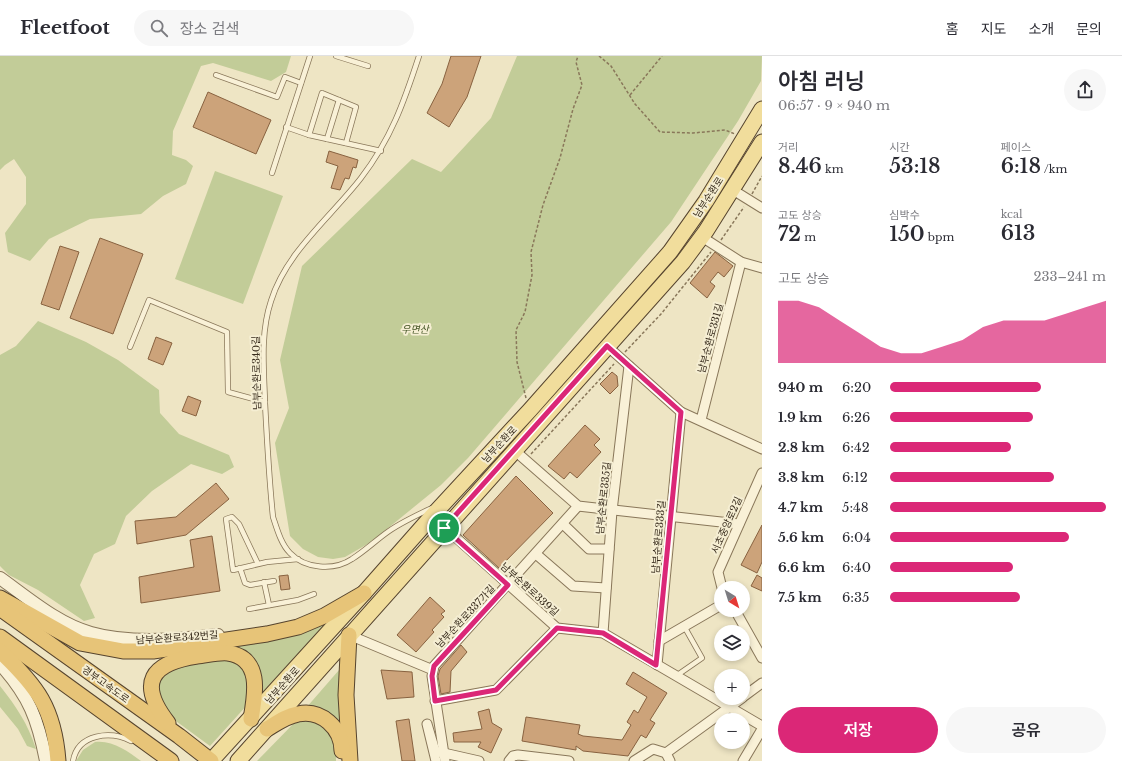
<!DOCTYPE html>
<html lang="ko">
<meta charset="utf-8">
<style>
:root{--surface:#fff;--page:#f7f7f7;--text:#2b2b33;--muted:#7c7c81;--line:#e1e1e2;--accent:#db2777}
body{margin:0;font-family:"Libre Baskerville","Noto Sans KR",serif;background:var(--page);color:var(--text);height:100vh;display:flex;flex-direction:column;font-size:15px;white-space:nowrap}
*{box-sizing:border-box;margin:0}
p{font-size:13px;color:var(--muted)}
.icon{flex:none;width:22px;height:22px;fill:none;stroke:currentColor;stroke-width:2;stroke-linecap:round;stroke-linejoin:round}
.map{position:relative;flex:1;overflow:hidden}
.drawer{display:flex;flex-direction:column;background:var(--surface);width:360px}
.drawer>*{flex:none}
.needle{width:26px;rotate:142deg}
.controls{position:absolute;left:714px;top:525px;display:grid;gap:8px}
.controls a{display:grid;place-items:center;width:36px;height:36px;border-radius:50%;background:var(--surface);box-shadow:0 2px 6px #0003;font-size:20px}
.pin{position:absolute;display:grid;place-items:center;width:34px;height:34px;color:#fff;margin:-17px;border:2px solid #fff;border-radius:50%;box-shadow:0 1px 4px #0007}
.round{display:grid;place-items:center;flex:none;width:42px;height:42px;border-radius:21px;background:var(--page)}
.overview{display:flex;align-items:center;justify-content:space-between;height:68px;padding:0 16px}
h1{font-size:22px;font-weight:600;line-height:30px}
.stats{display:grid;grid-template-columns:repeat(3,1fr);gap:6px;height:68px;padding:4px 16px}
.stats div{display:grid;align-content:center}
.stats b{font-size:20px;font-weight:600}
.stats small{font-size:11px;font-weight:400}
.stats p{font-size:11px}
.chart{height:112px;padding:8px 16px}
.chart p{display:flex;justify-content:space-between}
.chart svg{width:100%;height:72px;margin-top:4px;fill:var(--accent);opacity:.7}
.action{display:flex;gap:8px;margin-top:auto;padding:8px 16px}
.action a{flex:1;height:46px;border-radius:24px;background:var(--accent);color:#fff;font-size:16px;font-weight:600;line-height:46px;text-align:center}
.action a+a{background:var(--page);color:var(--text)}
ul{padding:0 16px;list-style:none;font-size:13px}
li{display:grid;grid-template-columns:64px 48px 1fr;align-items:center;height:30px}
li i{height:10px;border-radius:5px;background:var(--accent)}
header{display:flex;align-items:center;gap:24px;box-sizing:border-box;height:56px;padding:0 20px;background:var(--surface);border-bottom:1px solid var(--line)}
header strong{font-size:19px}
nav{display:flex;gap:22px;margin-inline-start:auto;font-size:14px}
.search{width:280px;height:36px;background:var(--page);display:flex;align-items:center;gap:10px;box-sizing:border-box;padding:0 14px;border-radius:22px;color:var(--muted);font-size:15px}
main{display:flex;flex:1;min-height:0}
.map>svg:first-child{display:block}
</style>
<header>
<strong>Fleetfoot</strong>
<div class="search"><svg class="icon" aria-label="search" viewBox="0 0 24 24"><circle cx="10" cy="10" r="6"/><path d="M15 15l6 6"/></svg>장소 검색</div>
<nav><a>홈</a><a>지도</a><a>소개</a><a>문의</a></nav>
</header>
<main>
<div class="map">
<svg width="762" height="705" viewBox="0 0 762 705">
<rect width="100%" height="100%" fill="#eee5c4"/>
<g fill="#c2cc98">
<polygon points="0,0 291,0 286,16 271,25 213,7 201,10 173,75 172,99 186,104 193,110 186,128 163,140 141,158 90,163 49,183 30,205 8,196 5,177 26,148 26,121 14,103 5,109 0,114"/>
<polygon points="517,0 762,0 761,25 738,65 671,166 468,402 441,429 371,486 345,501 333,503 318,501 303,493 290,480 275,387 289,352 280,304 302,210 412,103 441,116 491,62"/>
<polygon points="215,115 283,140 243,248 175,223"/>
<polygon points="38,265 86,286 118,304 159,334 160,357 179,378 229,399 234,411 222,418 191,408 152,435 126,460 115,488 94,498 80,529 95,562 84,565 38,534 9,519 0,510 0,299 16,290"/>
<polygon points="340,557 262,643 260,626 222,591 265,586 299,578"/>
<path d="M 226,602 C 251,615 248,622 248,648 L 210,690 L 165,657 L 156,631 L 168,613 Z"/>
<polygon points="346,606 344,684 306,652"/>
<path d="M 0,630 C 16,650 28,668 36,693 L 27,690 L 18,673 L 0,651 Z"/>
<polygon points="302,662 324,668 336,687 336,705 257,705 298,663"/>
<path d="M 95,686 C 113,684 127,695 141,705 L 76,705 L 83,694 Z"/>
</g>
<g fill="#cca37a" stroke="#886240">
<polygon points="451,0 481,0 467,41 449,71 427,57 442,28"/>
<polygon points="208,36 271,64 256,98 193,71"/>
<polygon points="329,95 358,104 356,112 353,111 349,123 345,122 340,134 331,132 338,110 326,106"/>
<polygon points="100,182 143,198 113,278 70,262"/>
<polygon points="60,190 79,196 59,254 41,248"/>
<polygon points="715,196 733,210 724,221 718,216 710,226 715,230 707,242 690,227"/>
<polygon points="156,281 172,287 163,309 148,303"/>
<polygon points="612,316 617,320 618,330 610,338 600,328"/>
<polygon points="188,340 201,345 196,360 182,355"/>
<polygon points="585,369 600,383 594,389 601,396 577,422 570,416 564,423 548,410"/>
<polygon points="516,420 553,457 499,512 463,479"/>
<polygon points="216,427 229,443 186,479 137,488 135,465 176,461"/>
<polygon points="762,469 762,506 757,517 741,509"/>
<polygon points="212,480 220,535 141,547 139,521 194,511 190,484"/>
<polygon points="288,519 290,533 281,534 279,520"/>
<polygon points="757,519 762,522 762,535 751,530"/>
<polygon points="430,541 445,555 441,558 444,561 432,574 434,576 416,596 397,579"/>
<polygon points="461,589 467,596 451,615 450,636 441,638 438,620 440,613"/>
<polygon points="381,614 412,616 414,641 387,643"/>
<polygon points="633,616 667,637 650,664 655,667 646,682 641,679 628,700 583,695 576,690 576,694 522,685 526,661 580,669 578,678 583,680 622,684 631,669 627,666 634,654 638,657 647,641 626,628"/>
<polygon points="489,653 492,667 502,673 491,697 478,691 481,686 454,686 453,677 482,673 478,656"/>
<polygon points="409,663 415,705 402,705 396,665"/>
</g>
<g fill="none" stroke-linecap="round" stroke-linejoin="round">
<defs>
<g id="service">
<polyline points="336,0 368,10"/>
<path d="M 419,0 C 404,46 391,83 361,122 C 331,161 286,196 271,245 C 260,278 264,313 265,347 C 267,385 269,423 273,461 C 277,473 281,488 290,497 C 305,513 334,515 352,503 C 365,495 376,484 389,475 C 402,466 417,459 432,452"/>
<polyline points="216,19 277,41 285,21 301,27"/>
<polyline points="286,71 309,79 381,95"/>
<polyline points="309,79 322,37 356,51 346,87"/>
<polyline points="327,83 339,44"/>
<polyline points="272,117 310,0"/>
<polyline points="130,291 149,244 227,276 228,336 265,346"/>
<polyline points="258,508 239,468 232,461 226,463 233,514 267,506 298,503"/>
<polyline points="240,512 245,527 250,529 274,525"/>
<polyline points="264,526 269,549"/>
<polyline points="249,553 298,544 314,538"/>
<polyline points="676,620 702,602 684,570"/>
<path d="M 73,705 C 78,677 111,675 131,685"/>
</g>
<g id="minor">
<polyline points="733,134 762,152"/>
<polyline points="702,181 741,206 762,212"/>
<polyline points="607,290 681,356 762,393"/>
<polyline points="701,364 741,206"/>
<polyline points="514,394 578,450 739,468"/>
<polyline points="432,460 557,572 603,577 762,670"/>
<polyline points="563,468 589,493 609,493"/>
<polyline points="536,498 573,530 606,532"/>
<polyline points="722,532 718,516 762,417"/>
<polyline points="735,554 762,602"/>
<polyline points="603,577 612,455 629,310"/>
<polyline points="349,579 433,614"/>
<polyline points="659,585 721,549"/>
<polyline points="657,609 681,356"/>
<polyline points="743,641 762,627"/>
<polyline points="435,645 496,634 557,572"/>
<polyline points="436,705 427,668 435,695 479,705"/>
<polyline points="445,705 432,620 434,610 578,450"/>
<polyline points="509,705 513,700 518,699 569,705"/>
<polyline points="634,705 653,693 666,697"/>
<polyline points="670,705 666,697 742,642"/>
<polyline points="743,705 762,673"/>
</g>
<g id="tertiary">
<path d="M 0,522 C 28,542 58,568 91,577 C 129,588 179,584 218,579"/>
<path d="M 0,608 C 29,640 38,663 46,705"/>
</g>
<g id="primary">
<polyline points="211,705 364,537 432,460 530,354 670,196 706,145 762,53"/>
<polyline points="238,705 683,206 706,175 762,86"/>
</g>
<g id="trunk">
<polyline points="0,542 80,587 123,595 153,595 267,578 298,571 324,560 364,537"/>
<polyline points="1,553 179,680 211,705"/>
<polyline points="349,579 346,639 350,705"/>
<polyline points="0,581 171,705"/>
<path d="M 0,595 C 37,630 54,652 58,705"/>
<path d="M 168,667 C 137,627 151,607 197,600 C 207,599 218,596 228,597 C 263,602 255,640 251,663"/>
<path d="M 267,673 C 277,667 286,660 298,658 C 321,653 342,672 342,695"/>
</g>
</defs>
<use href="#service" stroke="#89775a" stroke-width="6"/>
<use href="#minor" stroke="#89775a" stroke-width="11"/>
<use href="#tertiary" stroke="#89775a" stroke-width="14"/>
<use href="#primary" stroke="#56442e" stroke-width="17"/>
<use href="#trunk" stroke="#56442e" stroke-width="17"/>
<g stroke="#89775a" stroke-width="1.5" stroke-dasharray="3 2" stroke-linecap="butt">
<polyline points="599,0 611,10 635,48 660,76 693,77 725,74 735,78"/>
<polyline points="630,39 662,0"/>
<polyline points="752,138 762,120"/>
<polyline points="721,184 744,151"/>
<polyline points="625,296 661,258 711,196"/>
<polyline points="526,342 517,306 516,274 525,256 532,219 531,196 543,149 560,102 573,53 582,29 576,6 578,0"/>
<polyline points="531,398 614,308"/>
</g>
<use href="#service" stroke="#f9f1d7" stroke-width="4.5"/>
<use href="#minor" stroke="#f9f1d7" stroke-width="9"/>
<use href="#tertiary" stroke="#f9f1d7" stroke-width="12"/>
<use href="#primary" stroke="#f1dd9c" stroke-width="15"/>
<use href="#trunk" stroke="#e7c478" stroke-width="15"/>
</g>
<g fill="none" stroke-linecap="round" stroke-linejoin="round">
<defs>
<polygon id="route" points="607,290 681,356 656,609 603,577 557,572 496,634 435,645 432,620 434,610 508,529 444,472"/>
</defs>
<use href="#route" stroke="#fff" stroke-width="8"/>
<use href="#route" stroke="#db2777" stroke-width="5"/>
</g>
<g text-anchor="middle" stroke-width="4" stroke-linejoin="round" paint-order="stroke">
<g font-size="10" fill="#392d1e" stroke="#f5eed3">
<text transform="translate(708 141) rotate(-57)" y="4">남부순환로</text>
<text transform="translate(710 282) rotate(-75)" y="4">남부순환로331길</text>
<text transform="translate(256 317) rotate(-91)" y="4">남부순환로340길</text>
<text transform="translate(499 388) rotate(-47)" y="4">남부순환로</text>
<text transform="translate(603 442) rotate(-84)" y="4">남부순환로335길</text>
<text transform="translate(726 469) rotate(-66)" y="4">서초중앙로2길</text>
<text transform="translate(658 481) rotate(-85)" y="4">남부순환로333길</text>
<text transform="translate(530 533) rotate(42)" y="4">남부순환로339길</text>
<text transform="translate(465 560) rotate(-47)" y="4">남부순환로337가길</text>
<text transform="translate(177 581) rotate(-4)" y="4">남부순환로342번길</text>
<text transform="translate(106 628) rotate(36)" y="4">경부고속도로</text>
<text transform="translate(282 629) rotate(-48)" y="4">남부순환로</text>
</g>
<g font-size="10" font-style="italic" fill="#455525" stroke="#f5eed3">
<text x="415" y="277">우면산</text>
</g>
</g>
</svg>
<div class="controls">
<a><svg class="needle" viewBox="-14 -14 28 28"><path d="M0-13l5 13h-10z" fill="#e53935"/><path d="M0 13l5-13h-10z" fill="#7c7c81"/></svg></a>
<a><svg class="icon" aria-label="layers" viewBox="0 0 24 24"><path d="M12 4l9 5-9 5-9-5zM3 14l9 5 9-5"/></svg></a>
<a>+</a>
<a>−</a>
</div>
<div class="pin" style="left:444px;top:472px;background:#1e9e55"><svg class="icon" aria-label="arrive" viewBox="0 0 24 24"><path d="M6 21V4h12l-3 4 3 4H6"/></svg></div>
</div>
<section class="drawer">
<div class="overview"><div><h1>아침 러닝</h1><p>06:57 · 9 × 940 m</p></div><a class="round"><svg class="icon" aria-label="share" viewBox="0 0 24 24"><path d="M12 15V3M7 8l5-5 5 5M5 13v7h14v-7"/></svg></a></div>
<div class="stats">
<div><p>거리</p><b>8.46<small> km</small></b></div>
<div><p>시간</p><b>53:18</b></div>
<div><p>페이스</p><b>6:18<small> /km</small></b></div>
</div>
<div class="stats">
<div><p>고도 상승</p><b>72<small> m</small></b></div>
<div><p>심박수</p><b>150<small> bpm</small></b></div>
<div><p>kcal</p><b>613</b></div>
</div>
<div class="chart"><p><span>고도 상승</span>233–241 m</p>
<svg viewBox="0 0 160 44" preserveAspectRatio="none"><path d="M0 44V6L10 6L20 10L30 18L40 26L50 34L60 38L70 38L80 34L90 30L100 22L110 18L120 18L130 18L140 14L150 10L160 6V44z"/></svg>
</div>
<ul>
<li><b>940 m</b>6:20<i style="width:70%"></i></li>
<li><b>1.9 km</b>6:26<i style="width:66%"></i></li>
<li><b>2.8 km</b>6:42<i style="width:56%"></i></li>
<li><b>3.8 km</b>6:12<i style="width:76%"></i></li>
<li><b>4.7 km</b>5:48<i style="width:100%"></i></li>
<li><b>5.6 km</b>6:04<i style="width:83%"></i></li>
<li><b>6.6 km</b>6:40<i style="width:57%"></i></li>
<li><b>7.5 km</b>6:35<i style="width:60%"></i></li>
</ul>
<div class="action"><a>저장</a><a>공유</a></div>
</section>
</main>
